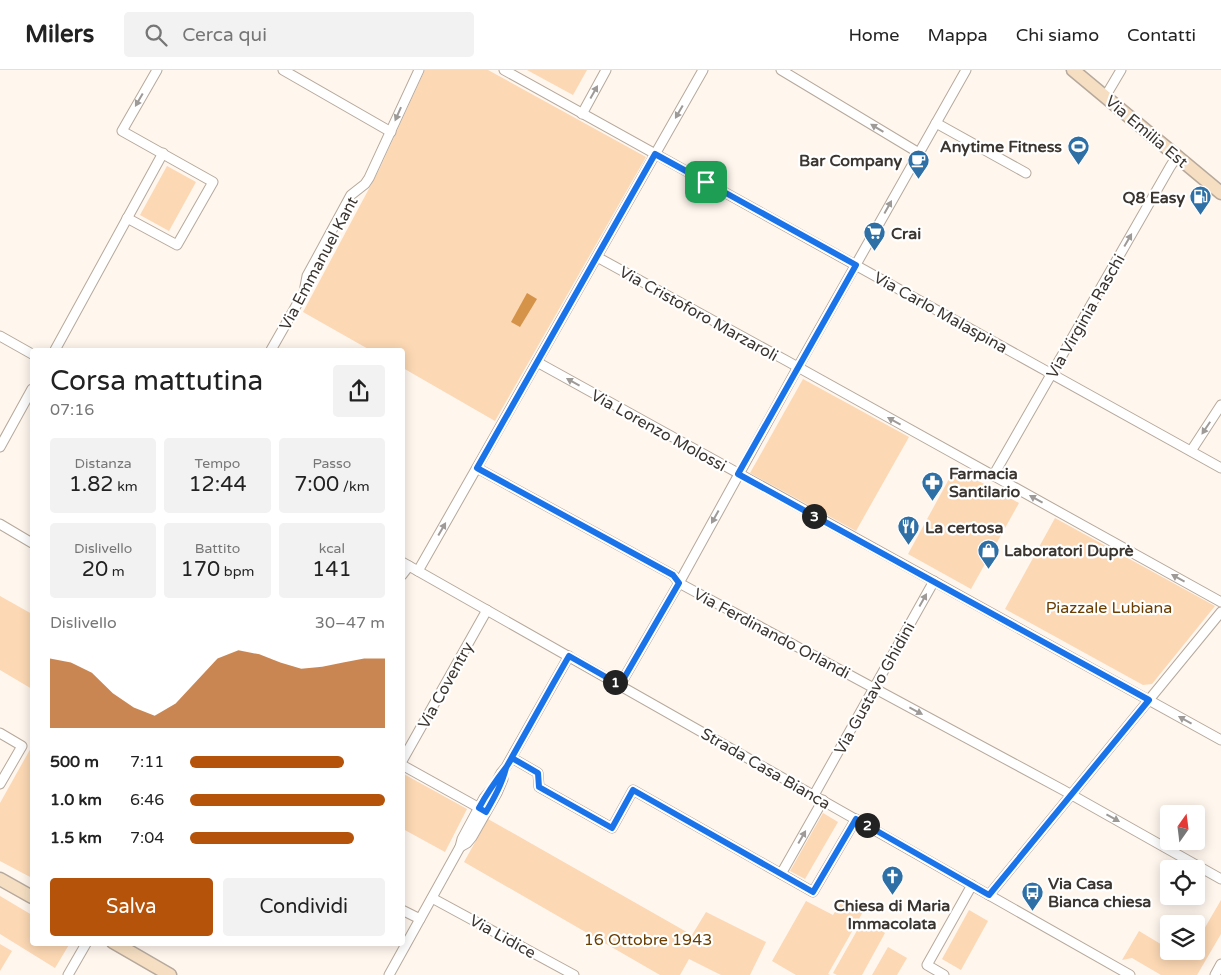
<!DOCTYPE html>
<html lang="it">
<meta charset="utf-8">
<style>
:root{--surface:#fff;--page:#f2f2f2;--text:#222;--muted:#767676;--line:#e0e0e0;--accent:#b45309}
body{margin:0;font-family:"Varela Round",sans-serif;background:var(--page);color:var(--text);height:100vh;display:flex;flex-direction:column;font-size:19px;white-space:nowrap}
*{box-sizing:border-box;margin:0}
p{font-size:16px;color:var(--muted)}
.icon{flex:none;width:28px;height:28px;fill:none;stroke:currentColor;stroke-width:2;stroke-linecap:round;stroke-linejoin:round}
.map{position:relative;flex:1;overflow:hidden}
.drawer{position:absolute;left:30px;top:278px;width:375px;height:598px;display:flex;flex-direction:column;background:var(--surface);border-radius:5px;box-shadow:0 2px 12px #0003}
.drawer>*{flex:none}
.needle{width:32px;rotate:14deg}
.tools{position:absolute;left:1160px;top:735px;display:grid;gap:10px}
.tools a{display:grid;place-items:center;width:45px;height:45px;border-radius:5px;background:var(--surface);box-shadow:0 2px 12px #0003;font-size:25px}
.pin{position:absolute;display:grid;place-items:center;width:42px;height:42px;color:#fff;margin:-21px;border-radius:10px;box-shadow:0 2px 8px #0006}
.km{position:absolute;width:25px;height:25px;margin:-12px;border-radius:50%;background:#222;color:#fff;font-size:14px;line-height:25px;text-align:center}
.round{display:grid;place-items:center;flex:none;width:52px;height:52px;border-radius:5px;background:var(--page)}
.summary{display:flex;align-items:center;justify-content:space-between;height:85px;padding:0 20px}
h1{font-size:28px;font-weight:600;line-height:38px}
.stats{display:grid;grid-template-columns:repeat(3,1fr);gap:8px;height:85px;padding:5px 20px}
.stats div{display:grid;align-content:center;border-radius:5px;background:var(--page);text-align:center}
.stats b{font-size:21px;font-weight:600}
.stats small{font-size:14px;font-weight:400}
.stats p{font-size:14px}
.chart{height:140px;padding:10px 20px}
.chart p{display:flex;justify-content:space-between}
.chart svg{width:100%;height:90px;margin-top:5px;fill:var(--accent);opacity:.7}
.cta{display:flex;gap:10px;margin-top:auto;padding:10px 20px}
.cta a{flex:1;height:58px;border-radius:5px;background:var(--accent);color:#fff;font-size:20px;font-weight:600;line-height:58px;text-align:center}
.cta a+a{background:var(--page);color:var(--text)}
ul{padding:0 20px;list-style:none;font-size:16px}
li{display:grid;grid-template-columns:80px 60px 1fr;align-items:center;height:38px}
li i{height:12px;border-radius:6px;background:var(--accent)}
header{display:flex;align-items:center;gap:30px;box-sizing:border-box;height:70px;padding:0 25px;background:var(--surface);border-bottom:1px solid var(--line)}
header strong{font-size:24px}
nav{display:flex;gap:28px;margin-inline-start:auto;font-size:18px}
.search{width:350px;height:45px;background:var(--page);display:flex;align-items:center;gap:12px;box-sizing:border-box;padding:0 18px;border-radius:5px;color:var(--muted);font-size:19px}
.map>svg:first-child{display:block}
</style>
<header>
<strong>Milers</strong>
<div class="search"><svg class="icon" aria-label="search" viewBox="0 0 24 24"><circle cx="10" cy="10" r="6"/><path d="M15 15l6 6"/></svg>Cerca qui</div>
<nav><a>Home</a><a>Mappa</a><a>Chi siamo</a><a>Contatti</a></nav>
</header>
<div class="map">
<svg width="1221" height="905" viewBox="0 0 1221 905">
<rect width="100%" height="100%" fill="#fff6ee"/>
<g fill="#fcd8b4">
<polygon points="425,0 488,0 646,87 495,351 403,298 402,280 370,280 303,242 379,100"/>
<polygon points="527,0 587,0 573,25"/>
<polygon points="167,96 196,112 169,161 140,145"/>
<polygon points="803,309 909,367 856,461 750,403"/>
<polygon points="955,398 1019,433 971,519 908,484"/>
<polygon points="1055,448 1215,536 1152,614 1143,615 1005,539"/>
<polygon points="0,526 32,544 32,619 0,600"/>
<polygon points="32,676 32,808 0,791 0,733"/>
<polygon points="402,703 467,739 445,782 403,759"/>
<polygon points="823,743 838,752 805,809 790,801"/>
<polygon points="488,749 692,865 706,842 766,872 750,905 721,905 689,889 680,905 660,905 464,792"/>
<polygon points="0,826 32,845 32,872 70,873 55,898 0,864"/>
<polygon points="843,829 864,840 828,904 830,905 796,905 772,891 806,831 833,845"/>
<polygon points="1221,830 1221,864 1197,905 1161,905 1132,888 1122,890 1139,861 1169,879 1169,881 1173,881 1187,889 1192,881 1196,881 1196,873"/>
<polygon points="969,840 988,851 961,900 942,889"/>
<polygon points="863,850 885,863 862,905 837,905 833,903"/>
<polygon points="0,874 12,881 0,901"/>
<polygon points="888,877 907,888 897,905 872,905"/>
</g>
<polygon fill="#d5934a" points="527,223 537,229 520,257 511,252"/>
<g fill="none" stroke-linecap="round" stroke-linejoin="round">
<defs>
<g id="street">
<polyline points="283,0 391,62"/>
<polyline points="504,0 1221,398"/>
<polyline points="781,0 919,83"/>
<polyline points="1105,27 1121,0"/>
<polyline points="582,44 606,0"/>
<polyline points="936,53 1026,103"/>
<polyline points="127,148 177,175 213,112 122,61 157,0"/>
<polyline points="597,187 787,291 1221,532"/>
<polyline points="0,266 32,284"/>
<polyline points="55,280 163,83"/>
<polyline points="271,280 304,222 307,206 351,125 365,114 369,108 419,0"/>
<polyline points="537,292 1221,670"/>
<polyline points="0,377 32,319"/>
<polyline points="1191,381 1221,335"/>
<polyline points="477,398 673,505 679,513 1063,720 1221,809"/>
<polyline points="993,406 1170,97 1177,86"/>
<polyline points="0,454 32,473"/>
<polyline points="402,492 1130,905"/>
<polyline points="418,501 703,0"/>
<polyline points="402,505 409,496"/>
<polyline points="620,615 679,513 798,297 966,0"/>
<polyline points="0,663 22,676 0,714"/>
<polyline points="512,688 538,703 539,717 612,758 633,720 813,822 856,749"/>
<polyline points="402,691 487,540"/>
<polyline points="402,695 483,740"/>
<polyline points="814,725 934,511"/>
<polyline points="460,777 467,773 472,767 497,723 503,709"/>
<polyline points="781,804 823,730"/>
<polyline points="989,825 1221,542"/>
<polyline points="432,828 574,905"/>
<polyline points="402,840 420,849"/>
<polyline points="68,905 87,872"/>
<polyline points="389,905 460,777 462,769 484,728 494,716 501,703 506,697 569,586"/>
<polyline points="944,905 927,895 972,815"/>
<polyline points="1215,905 1221,894"/>
</g>
<g id="secondary">
<polyline points="1073,0 1221,123"/>
<polyline points="0,809 32,827"/>
<polyline points="113,872 170,905"/>
</g>
</defs>
<use href="#street" stroke="#b6a99c" stroke-width="11"/>
<use href="#secondary" stroke="#b6a99c" stroke-width="15"/>
<use href="#street" stroke="#fff" stroke-width="9"/>
<use href="#secondary" stroke="#f5dec2" stroke-width="12"/>
</g>
<defs><path id="oneway-solid" d="M-6-.8H1V-3.2L6.5 0L1 3.2V.8H-6Z" transform="scale(1.25)"/></defs>
<g fill="#9d9a98">
<use href="#oneway-solid" transform="translate(594 22) rotate(-61)"/>
<use href="#oneway-solid" transform="translate(139 30) rotate(120)"/>
<use href="#oneway-solid" transform="translate(679 42) rotate(120)"/>
<use href="#oneway-solid" transform="translate(398 44) rotate(114)"/>
<use href="#oneway-solid" transform="translate(877 58) rotate(-149)"/>
<use href="#oneway-solid" transform="translate(888 137) rotate(-61)"/>
<use href="#oneway-solid" transform="translate(1128 170) rotate(-60)"/>
<use href="#oneway-solid" transform="translate(573 312) rotate(-151)"/>
<use href="#oneway-solid" transform="translate(894 351) rotate(-151)"/>
<use href="#oneway-solid" transform="translate(1206 358) rotate(124)"/>
<use href="#oneway-solid" transform="translate(1036 429) rotate(-151)"/>
<use href="#oneway-solid" transform="translate(715 447) rotate(119)"/>
<use href="#oneway-solid" transform="translate(442 459) rotate(-60)"/>
<use href="#oneway-solid" transform="translate(1178 508) rotate(-151)"/>
<use href="#oneway-solid" transform="translate(923 530) rotate(-61)"/>
<use href="#oneway-solid" transform="translate(916 641) rotate(28)"/>
<use href="#oneway-solid" transform="translate(1185 650) rotate(-151)"/>
<use href="#oneway-solid" transform="translate(1113 748) rotate(29)"/>
<use href="#oneway-solid" transform="translate(802 767) rotate(-60)"/>
</g>
<g fill="none" stroke-linecap="round" stroke-linejoin="round">
<defs>
<path id="route" d="M 706,112 L 655,84 L 477,398 L 673,505 L 679,513 L 620,615 L 569,586 L 553,614 L 507,696 L 506,698 C 502,714 494,728 486,742 L 479,738 C 487,723 497,709 507,696 L 512,688 L 538,703 L 539,717 L 612,758 L 633,720 L 813,822 L 856,749 L 989,825 L 1149,630 L 738,404 L 856,195 L 706,112"/>
</defs>
<use href="#route" stroke="#fff" stroke-width="10"/>
<use href="#route" stroke="#1a73e8" stroke-width="6"/>
</g>
<defs>
<symbol id="stadium-pin" viewBox="-11 -11 22 30"><path d="M0 17L-7.5 6A9.5 9.5 0 1 1 7.5 6Z" fill="#2e70a6" stroke="#fff"/><path d="M0-5a6.5 5 0 1 0 0 10a6.5 5 0 1 0 0-10ZM-3.5-1.8h7v3.6h-7Z" fill="#fff"/></symbol>
<symbol id="cafe-pin" viewBox="-11 -11 22 30"><path d="M0 17L-7.5 6A9.5 9.5 0 1 1 7.5 6Z" fill="#2e70a6" stroke="#fff"/><path d="M-5.5-4.5H6V0H3Q3 3.5 0 3.5H-2.5Q-5.5 3.5-5.5 0ZM3-3.2v2h1.7v-2ZM-6 4.5H4V6H-6Z" fill="#fff"/></symbol>
<symbol id="fuel-pin" viewBox="-11 -11 22 30"><path d="M0 17L-7.5 6A9.5 9.5 0 1 1 7.5 6Z" fill="#2e70a6" stroke="#fff"/><path d="M-5.5-6h7V0h2V4h1.3V-2.5L3-4.5l.8-.8L6-3V5H2.5V1h-1V6h-7ZM-4.2-4.7v3.2H.2V-4.7Z" fill="#fff"/></symbol>
<symbol id="supermarket-pin" viewBox="-11 -11 22 30"><path d="M0 17L-7.5 6A9.5 9.5 0 1 1 7.5 6Z" fill="#2e70a6" stroke="#fff"/><path d="M-6-5.5h2.5l.6 2H6L4.5 2H-2.5L-4.4-4H-6ZM-1.5 3.2a1.3 1.3 0 1 0 .1 0ZM3 3.2a1.3 1.3 0 1 0 .1 0Z" fill="#fff"/></symbol>
<symbol id="pharmacy-pin" viewBox="-11 -11 22 30"><path d="M0 17L-7.5 6A9.5 9.5 0 1 1 7.5 6Z" fill="#2e70a6" stroke="#fff"/><path d="M-2-6h4v4h4v4h-4v4h-4v-4h-4v-4h4Z" fill="#fff"/></symbol>
<symbol id="restaurant-pin" viewBox="-11 -11 22 30"><path d="M0 17L-7.5 6A9.5 9.5 0 1 1 7.5 6Z" fill="#2e70a6" stroke="#fff"/><path d="M-5-6h1v4h1v-4h1v4h1v-4h1v5L-1.5 .5V6h-2V.5L-5-1ZM5-6V6H3V1.5H1.5Q1.5-4 5-6Z" fill="#fff"/></symbol>
<symbol id="shop-pin" viewBox="-11 -11 22 30"><path d="M0 17L-7.5 6A9.5 9.5 0 1 1 7.5 6Z" fill="#2e70a6" stroke="#fff"/><path d="M-5-2.5h2.3a2.7 3.5 0 0 1 5.4 0H5L5.5 6h-11ZM-1.5-2.5h3a1.5 2.3 0 0 0-3 0Z" fill="#fff"/></symbol>
<symbol id="church-pin" viewBox="-11 -11 22 30"><path d="M0 17L-7.5 6A9.5 9.5 0 1 1 7.5 6Z" fill="#2e70a6" stroke="#fff"/><path d="M-1.2-6h2.4v3.5h3.3v2.4h-3.3V6h-2.4V-.1h-3.3v-2.4h3.3Z" fill="#fff"/></symbol>
<symbol id="bus-pin" viewBox="-11 -11 22 30"><path d="M0 17L-7.5 6A9.5 9.5 0 1 1 7.5 6Z" fill="#2e70a6" stroke="#fff"/><path d="M-5-6H5V4H4V6H2V4H-2V6H-4V4H-5ZM-3.5-4V0h7V-4ZM-3.5 1.2v1.5H-2V1.2ZM2 1.2v1.5H3.5V1.2Z" fill="#fff"/></symbol>
</defs>
<g fill-rule="evenodd">
<use href="#stadium-pin" x="1066" y="64" width="25" height="34"/>
<use href="#cafe-pin" x="906" y="78" width="25" height="34"/>
<use href="#fuel-pin" x="1188" y="114" width="25" height="34"/>
<use href="#supermarket-pin" x="862" y="150" width="25" height="34"/>
<use href="#pharmacy-pin" x="920" y="400" width="25" height="34"/>
<use href="#restaurant-pin" x="896" y="444" width="25" height="34"/>
<use href="#shop-pin" x="976" y="468" width="25" height="34"/>
<use href="#church-pin" x="880" y="794" width="25" height="34"/>
<use href="#bus-pin" x="1020" y="810" width="25" height="34"/>
</g>
<g text-anchor="middle" stroke-width="4.5" stroke-linejoin="round" paint-order="stroke">
<g font-size="16" fill="#3b3530" stroke="#fff">
<text transform="translate(1147 61) rotate(40)" y="6">Via Emilia Est</text>
<text transform="translate(318 193) rotate(-62)" y="6">Via Emmanuel Kant</text>
<text transform="translate(941 242) rotate(29)" y="6">Via Carlo Malaspina</text>
<text transform="translate(699 243) rotate(29)" y="6">Via Cristoforo Marzaroli</text>
<text transform="translate(1085 246) rotate(-60)" y="6">Via Virginia Raschi</text>
<text transform="translate(659 360) rotate(29)" y="6">Via Lorenzo Molossi</text>
<text transform="translate(772 563) rotate(28)" y="6">Via Ferdinando Orlandi</text>
<text transform="translate(445 615) rotate(-61)" y="6">Via Coventry</text>
<text transform="translate(874 618) rotate(-61)" y="6">Via Gustavo Ghidini</text>
<text transform="translate(766 698) rotate(30)" y="6">Strada Casa Bianca</text>
<text transform="translate(503 866) rotate(29)" y="6">Via Lidice</text>
</g>
<g font-size="16" font-weight="bold" fill="#3b3530" stroke="#fff" text-anchor="start">
<text x="1062" y="82" text-anchor="end">Anytime Fitness</text>
<text x="902" y="96" text-anchor="end">Bar Company</text>
<text x="1185" y="133" text-anchor="end">Q8 Easy</text>
<text x="891" y="169">Crai</text>
<text x="949" y="409">Farmacia<tspan x="949" dy="18">Santilario</tspan></text>
<text x="925" y="463">La certosa</text>
<text x="1004" y="486">Laboratori Duprè</text>
<text x="1048" y="819">Via Casa<tspan x="1048" dy="18">Bianca chiesa</tspan></text>
<text x="892" y="841" text-anchor="middle">Chiesa di Maria<tspan x="892" dy="18">Immacolata</tspan></text>
</g>
<g font-size="16" fill="#693e00" stroke="#fff">
<text x="1109" y="543">Piazzale Lubiana</text>
<text x="648" y="875">16 Ottobre 1943</text>
</g>
</g>
</svg>
<div class="tools">
<a><svg class="needle" viewBox="-14 -14 28 28"><path d="M0-13l5 13h-10z" fill="#e53935"/><path d="M0 13l5-13h-10z" fill="#767676"/></svg></a>
<a><svg class="icon" aria-label="locate" viewBox="0 0 24 24"><circle cx="12" cy="12" r="6"/><path d="M12 2v4M12 18v4M2 12h4M18 12h4"/></svg></a>
<a><svg class="icon" aria-label="layers" viewBox="0 0 24 24"><path d="M12 4l9 5-9 5-9-5zM3 14l9 5 9-5"/></svg></a>
</div>
<div class="pin" style="left:706px;top:112px;background:#1e9e55"><svg class="icon" aria-label="arrive" viewBox="0 0 24 24"><path d="M6 21V4h12l-3 4 3 4H6"/></svg></div>
<b class="km" style="left:615px;top:612px">1</b>
<b class="km" style="left:867px;top:755px">2</b>
<b class="km" style="left:814px;top:446px">3</b>
<section class="drawer">
<div class="summary"><div><h1>Corsa mattutina</h1><p>07:16</p></div><a class="round"><svg class="icon" aria-label="share" viewBox="0 0 24 24"><path d="M12 15V3M7 8l5-5 5 5M5 13v7h14v-7"/></svg></a></div>
<div class="stats">
<div><p>Distanza</p><b>1.82<small> km</small></b></div>
<div><p>Tempo</p><b>12:44</b></div>
<div><p>Passo</p><b>7:00<small> /km</small></b></div>
</div>
<div class="stats">
<div><p>Dislivello</p><b>20<small> m</small></b></div>
<div><p>Battito</p><b>170<small> bpm</small></b></div>
<div><p>kcal</p><b>141</b></div>
</div>
<div class="chart"><p><span>Dislivello</span>30–47 m</p>
<svg viewBox="0 0 160 44" preserveAspectRatio="none"><path d="M0 44V10L10 12L20 17L30 27L40 34L50 38L60 32L70 21L80 10L90 6L100 8L110 12L120 15L130 14L140 12L150 10L160 10V44z"/></svg>
</div>
<ul>
<li><b>500 m</b>7:11<i style="width:79%"></i></li>
<li><b>1.0 km</b>6:46<i style="width:100%"></i></li>
<li><b>1.5 km</b>7:04<i style="width:84%"></i></li>
</ul>
<div class="cta"><a>Salva</a><a>Condividi</a></div>
</section>
</div>
